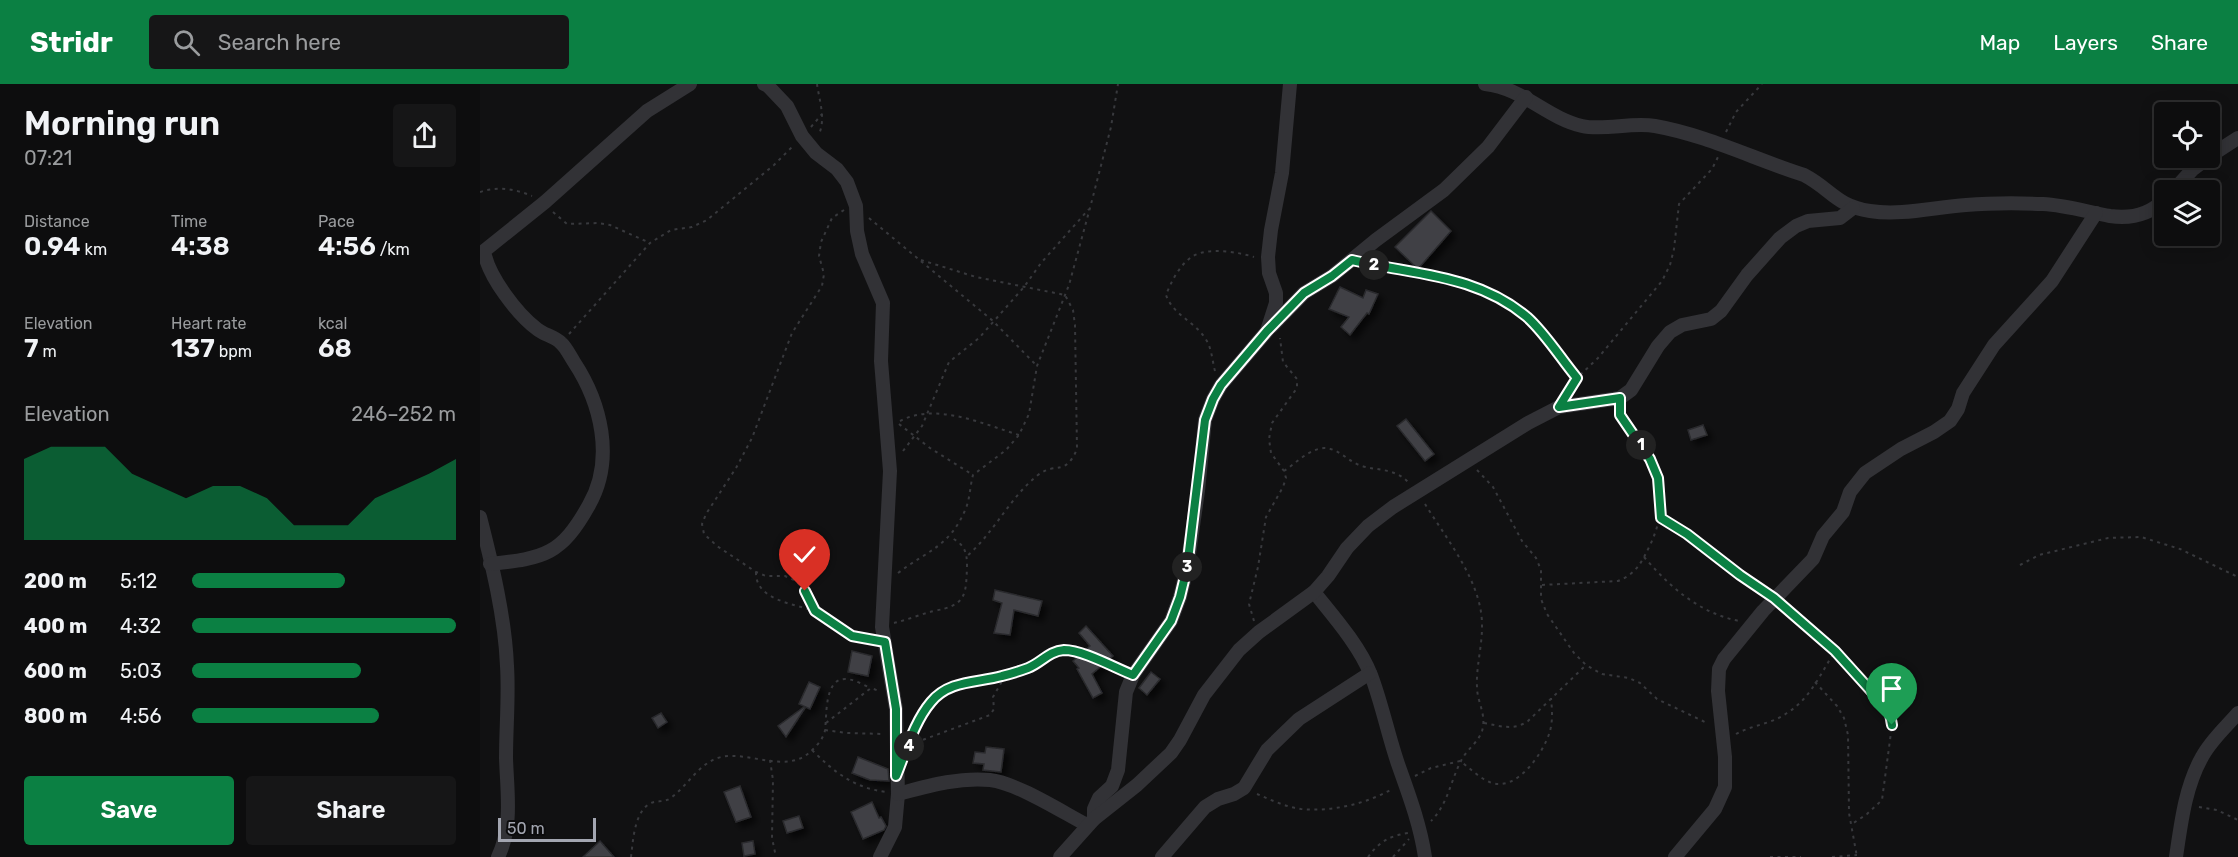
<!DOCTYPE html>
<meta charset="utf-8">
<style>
:root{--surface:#0d0d0e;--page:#161617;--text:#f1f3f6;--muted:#9a9c9e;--line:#2d2d2e;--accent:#0b8043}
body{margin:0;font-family:Rubik,sans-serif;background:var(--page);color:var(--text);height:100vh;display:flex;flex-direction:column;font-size:22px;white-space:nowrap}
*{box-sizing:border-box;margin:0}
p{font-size:20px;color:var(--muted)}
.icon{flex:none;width:33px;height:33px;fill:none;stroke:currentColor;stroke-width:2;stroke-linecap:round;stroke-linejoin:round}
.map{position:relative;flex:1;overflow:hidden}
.side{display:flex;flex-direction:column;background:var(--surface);width:480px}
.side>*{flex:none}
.tools{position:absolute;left:1674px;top:18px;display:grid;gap:12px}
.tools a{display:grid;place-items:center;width:66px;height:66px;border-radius:6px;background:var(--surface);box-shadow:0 3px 15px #0003,0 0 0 2px var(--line);font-size:30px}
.scale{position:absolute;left:18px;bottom:15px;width:98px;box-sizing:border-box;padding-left:6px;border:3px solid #a3a6b1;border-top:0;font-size:16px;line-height:21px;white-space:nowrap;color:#a3a6b1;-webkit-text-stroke:4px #0c0c0d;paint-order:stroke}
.pin{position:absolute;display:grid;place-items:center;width:51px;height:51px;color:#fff;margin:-62px -26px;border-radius:50% 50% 50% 0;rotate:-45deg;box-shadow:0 0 6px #0007}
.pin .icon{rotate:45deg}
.km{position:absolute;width:30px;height:30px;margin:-15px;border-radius:50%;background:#222;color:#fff;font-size:16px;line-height:30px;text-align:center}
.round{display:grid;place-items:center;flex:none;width:63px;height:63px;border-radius:6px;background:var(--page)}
.overview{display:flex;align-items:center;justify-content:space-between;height:102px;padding:0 24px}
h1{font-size:33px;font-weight:600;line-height:45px}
.metrics{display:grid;grid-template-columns:repeat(3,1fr);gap:9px;height:102px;padding:6px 24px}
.metrics div{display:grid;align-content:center}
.metrics b{font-size:26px;font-weight:600}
.metrics small{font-size:16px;font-weight:400}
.metrics p{font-size:16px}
.chart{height:168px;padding:12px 24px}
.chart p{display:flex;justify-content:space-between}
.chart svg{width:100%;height:108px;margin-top:6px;fill:var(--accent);opacity:.7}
.action{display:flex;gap:12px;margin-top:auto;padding:12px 24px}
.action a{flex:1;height:69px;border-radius:6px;background:var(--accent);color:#fff;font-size:24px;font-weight:600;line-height:69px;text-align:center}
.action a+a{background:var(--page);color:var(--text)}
ul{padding:0 24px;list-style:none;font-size:20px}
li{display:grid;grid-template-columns:96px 72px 1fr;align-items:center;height:45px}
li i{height:15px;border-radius:8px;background:var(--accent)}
header{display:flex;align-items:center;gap:36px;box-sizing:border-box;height:84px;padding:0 30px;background:var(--accent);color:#fff}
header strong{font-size:28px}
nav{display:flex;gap:33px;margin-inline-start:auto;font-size:21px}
.search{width:420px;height:54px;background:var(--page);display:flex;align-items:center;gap:15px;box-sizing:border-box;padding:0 21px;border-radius:6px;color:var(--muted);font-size:22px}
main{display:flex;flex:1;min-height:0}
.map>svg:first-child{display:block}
</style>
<header>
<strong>Stridr</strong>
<div class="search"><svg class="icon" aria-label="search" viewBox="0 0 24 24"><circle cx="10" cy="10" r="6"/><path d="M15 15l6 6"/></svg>Search here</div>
<nav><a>Map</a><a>Layers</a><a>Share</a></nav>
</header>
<main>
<section class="side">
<div class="overview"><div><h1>Morning run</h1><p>07:21</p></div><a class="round"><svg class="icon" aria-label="share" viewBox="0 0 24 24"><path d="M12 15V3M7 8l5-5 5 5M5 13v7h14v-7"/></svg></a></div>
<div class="metrics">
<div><p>Distance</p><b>0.94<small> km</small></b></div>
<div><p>Time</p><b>4:38</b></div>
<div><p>Pace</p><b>4:56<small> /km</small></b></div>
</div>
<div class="metrics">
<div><p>Elevation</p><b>7<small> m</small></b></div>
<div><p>Heart rate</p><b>137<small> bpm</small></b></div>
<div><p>kcal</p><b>68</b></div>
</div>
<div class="chart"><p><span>Elevation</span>246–252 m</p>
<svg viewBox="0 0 160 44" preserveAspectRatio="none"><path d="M0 44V11L10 6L20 6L30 6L40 17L50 22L60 27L70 22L80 22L90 27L100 38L110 38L120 38L130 27L140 22L150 17L160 11V44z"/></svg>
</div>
<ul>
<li><b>200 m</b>5:12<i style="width:58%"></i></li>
<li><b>400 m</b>4:32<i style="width:100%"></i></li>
<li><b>600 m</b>5:03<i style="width:64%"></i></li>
<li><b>800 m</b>4:56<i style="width:71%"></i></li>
</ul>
<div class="action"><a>Save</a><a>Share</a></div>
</section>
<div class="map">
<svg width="1758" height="773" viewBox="0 0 1758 773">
<defs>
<filter id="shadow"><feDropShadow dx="5" dy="5" stdDeviation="3" flood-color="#0009"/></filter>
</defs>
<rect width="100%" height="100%" fill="#111112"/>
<g fill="#404145" stroke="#2b2b2e" stroke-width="1.5" filter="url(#shadow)">
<polygon points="951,127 971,147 938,185 915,163"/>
<polygon points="860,203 883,214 886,206 898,210 889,230 887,229 870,251 861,243 869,233 849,225"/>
<polygon points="926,335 954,370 945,377 917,342"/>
<polygon points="1223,341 1227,351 1211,356 1208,346"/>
<polygon points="515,506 562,517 558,532 534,526 530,551 514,549 522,519 513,516"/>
<polygon points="606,542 633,572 612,590 622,609 613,614 597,585 599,584 593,577 610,562 599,549"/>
<polygon points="372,567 392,572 388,592 368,588"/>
<polygon points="671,588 680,595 667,611 659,604"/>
<polygon points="329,598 340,603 330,625 319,620"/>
<polygon points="324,623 325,624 306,653 298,642"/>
<polygon points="181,629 187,638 178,644 172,634"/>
<polygon points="506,663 524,665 521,688 503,686 504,680 493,679 495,668 505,669"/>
<polygon points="378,673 408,685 409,697 390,696 372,689"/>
<polygon points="260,702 271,733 256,738 244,708"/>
<polygon points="392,718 399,734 401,733 406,742 404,746 383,755 371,728"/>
<polygon points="319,732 323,744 307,749 303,737"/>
<polygon points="120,757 134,773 103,773"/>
<polygon points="273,757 275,770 264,772 262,759"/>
</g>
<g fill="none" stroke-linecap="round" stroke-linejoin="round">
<g stroke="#38393d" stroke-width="2" stroke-dasharray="3 4.5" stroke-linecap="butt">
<path d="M 337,0 C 339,15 346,35 339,50"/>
<polyline points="331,43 342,30"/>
<polyline points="1246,48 1256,28 1282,0"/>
<path d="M 0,108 C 18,102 35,105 52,112"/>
<polyline points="364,126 352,134 341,158 339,172 344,190 342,202 312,249 272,354 256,384 226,430 222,440 224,450 237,462 276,488 286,492 305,492 316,497 325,507 335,527 372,552 391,555"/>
<polyline points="73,128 87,140 118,139 130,141 170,159"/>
<polyline points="389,134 513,237 557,282"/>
<path d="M 441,176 L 496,193 L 585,211 L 593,226 L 595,241 L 597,365 C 585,393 577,377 558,391 C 530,413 514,449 487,472"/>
<path d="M 887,179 C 917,187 947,190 977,197 C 1032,209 1064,252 1096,294"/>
<polyline points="89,250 170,159 191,146 212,143 227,136 294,81 313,62"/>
<path d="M 735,287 C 732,276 732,264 725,254 C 714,237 693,231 686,211 C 691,198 700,180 713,172 C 729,163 758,168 774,173"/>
<polyline points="1087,309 1097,294 1118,274 1182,197 1190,181 1194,165 1199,120 1232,85 1238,73"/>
<path d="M 420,337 C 456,318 503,340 539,351"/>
<polyline points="419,340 450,364 493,391"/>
<polyline points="423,367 442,342 469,278 499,254 544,203 561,179 609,125"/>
<polyline points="997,386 1013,403 1042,457 1056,474 1061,486 1061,515 1067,530 1094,569 1106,581 1122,590 1149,594 1160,599 1177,615 1227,639"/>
<path d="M 804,387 C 816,379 829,365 844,364 C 859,364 868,378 882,382 C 899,387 915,384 929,399"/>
<path d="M 945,420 C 967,456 1003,499 1002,543 C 1002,563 996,583 997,603 C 997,618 1007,631 1002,647 C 998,659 986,666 981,677 C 970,698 968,720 951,737"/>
<polyline points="1181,434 1207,450 1283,507"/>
<path d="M 1164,473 C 1190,503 1219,529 1259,537"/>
<polyline points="1540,481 1559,471 1628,454 1661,453 1700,465 1758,493"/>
<path d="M 276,488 C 275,516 314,520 335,527"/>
<path d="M 418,489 C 448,466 470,463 486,424 C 490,414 490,402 493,391 L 526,366 L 539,351 L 549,330 L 557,282 L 589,201 L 610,124 L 631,43 L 638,0"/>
<path d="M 1062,501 L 1138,497 C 1156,490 1162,478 1170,461 C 1187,426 1183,393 1161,361 C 1153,349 1142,340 1139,326"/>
<path d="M 1305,523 C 1333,549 1406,605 1412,641 L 1402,716 L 1387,730 L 1372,740"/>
<polyline points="774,537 769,520 778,483 786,433 803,403 806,394 804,387 791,369 789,355 792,339 817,304 817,295 803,278 800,254"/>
<path d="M 414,539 C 427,536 441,530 454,527 C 486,521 486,512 487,482 C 487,467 484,460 470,453"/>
<polyline points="1335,598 1357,622 1364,634 1368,651 1369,729 1377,773"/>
<polyline points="346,639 391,604 399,607"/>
<path d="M 1004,639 C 1020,642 1034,647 1048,637 L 1106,581"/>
<polyline points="345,646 367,649 404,650"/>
<path d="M 1256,650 C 1272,641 1292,640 1307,629 C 1330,615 1341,589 1355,567"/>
<path d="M 431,656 C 459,587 482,604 542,586 C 558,581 567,567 583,567 C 601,566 624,579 640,586"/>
<polyline points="429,661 510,631 514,625 513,613 525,592"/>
<path d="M 332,666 C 354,688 374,704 406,708"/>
<polyline points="290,676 293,696 292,754 296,773"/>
<path d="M 935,692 L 951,684 L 980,677 C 990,684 1000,695 1012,699 C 1038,707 1064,668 1070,647 C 1073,636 1072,625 1071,614"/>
<path d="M 777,710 C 791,716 806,723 821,725 C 851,728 886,720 912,705"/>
<polyline points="1719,723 1737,726 1758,736"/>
<path d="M 151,773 C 153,758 154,727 171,719 C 178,716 185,719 192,713 C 208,701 220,678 241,673 C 270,667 306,690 330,668 C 336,663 344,654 345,646 C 347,632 344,595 365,595 C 374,595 383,601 391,604"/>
<path d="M 888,773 C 899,758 909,752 928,749"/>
<polyline points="913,773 929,755"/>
<polyline points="1290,773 1321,773"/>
<polyline points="1352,773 1377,771"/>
</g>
<g stroke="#323236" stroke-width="14">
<polyline points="284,0 288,2 307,22 322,52 336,69 357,85 367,98 376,122 377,147 382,170 403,219 401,277 410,387 402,543 416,625 418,710 415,743 400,773"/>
<path d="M 1005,0 C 1043,4 1067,34 1102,42 C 1124,47 1151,38 1175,42 C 1226,51 1274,75 1324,91 C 1351,105 1356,122 1390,127 C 1421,132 1455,123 1486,121 C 1511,119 1538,119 1563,120 C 1585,121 1608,128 1630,132 C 1651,135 1669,131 1684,116"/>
<polyline points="1730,72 1758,54"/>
<polyline points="1694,106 1712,86 1728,74"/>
<polyline points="791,243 824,209 852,192 896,156 964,106 1008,63 1046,13"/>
<path d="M 0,433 C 12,480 25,533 27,582 C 29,612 26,643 26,674 C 27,707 33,742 18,773"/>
<path d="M 10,480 C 65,474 81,471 109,421 C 135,375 121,319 94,278 C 90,272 86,263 81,259 C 74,252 64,251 57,245 C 37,230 8,192 4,167 L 65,118 L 167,27 L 210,0"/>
<path d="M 834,508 C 854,533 879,561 891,591 C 902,620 908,651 918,680 C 929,711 940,740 945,773"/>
<path d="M 418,710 C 448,702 478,693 510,696 C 537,699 582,728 607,741"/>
<polyline points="614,735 614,725 619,714 632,702 638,686 646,608 653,591 691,537 700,513 707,484 718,407 725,336 733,315 741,301 787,247 796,219 796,209 789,189 788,173 791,146 802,89 810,0"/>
<polyline points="580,773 614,735 657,701 691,669 700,656 724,611 759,566 779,548 834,508 848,492 867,464 888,442 913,423 1048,339 1079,323 1140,314 1151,306 1178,262 1190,248 1202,241 1231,235 1241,227 1267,191 1300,154 1316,142 1328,137 1360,134 1373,124"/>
<polyline points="682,773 725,723 738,715 754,710 764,704 787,666 819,635 890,589"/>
<polyline points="1195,773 1235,725 1245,703 1245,673 1238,607 1239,585 1244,575 1283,527 1333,475 1343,452 1363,428 1370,408 1385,389 1421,365 1454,348 1470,337 1478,325 1483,309 1514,261 1572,197 1616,129"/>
<path d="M 1696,773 C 1701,740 1705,703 1722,673 C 1731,656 1746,643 1758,629"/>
</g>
</g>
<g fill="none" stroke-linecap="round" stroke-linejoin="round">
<defs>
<path id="route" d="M 325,507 L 335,527 L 372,552 L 405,558 L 416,625 L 416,692 C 426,668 434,638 451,618 C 469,596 497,599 522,592 C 530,590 540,587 548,584 C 561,579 569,567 584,566 C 603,566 635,584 653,591 L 691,537 L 700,513 L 707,484 L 725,336 L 733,315 L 741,301 L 787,247 L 824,209 L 852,192 L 872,176 C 934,191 996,190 1047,233 C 1066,250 1081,275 1097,294 L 1079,323 L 1140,314 L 1140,331 L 1170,375 L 1178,394 L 1181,434 L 1207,450 L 1260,491 L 1294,514 L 1355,567 L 1402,619 L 1410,630 L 1412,641"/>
</defs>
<use href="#route" stroke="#fff" stroke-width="12"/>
<use href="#route" stroke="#0b8043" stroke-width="8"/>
</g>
</svg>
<div class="tools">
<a><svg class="icon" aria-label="locate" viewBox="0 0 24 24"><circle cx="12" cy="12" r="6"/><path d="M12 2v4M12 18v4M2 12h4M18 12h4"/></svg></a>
<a><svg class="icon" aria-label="layers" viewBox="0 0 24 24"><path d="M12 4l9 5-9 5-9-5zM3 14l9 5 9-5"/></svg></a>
</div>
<div class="scale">50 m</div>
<div class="pin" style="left:1412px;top:641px;background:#1e9e55"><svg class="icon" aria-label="arrive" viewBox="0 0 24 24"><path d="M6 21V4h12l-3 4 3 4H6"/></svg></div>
<div class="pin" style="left:325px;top:507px;background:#d93025"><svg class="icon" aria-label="check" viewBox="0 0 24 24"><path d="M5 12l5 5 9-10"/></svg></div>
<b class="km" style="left:1161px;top:361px">1</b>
<b class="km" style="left:894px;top:181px">2</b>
<b class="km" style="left:707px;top:483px">3</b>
<b class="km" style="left:429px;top:662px">4</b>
</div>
</main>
